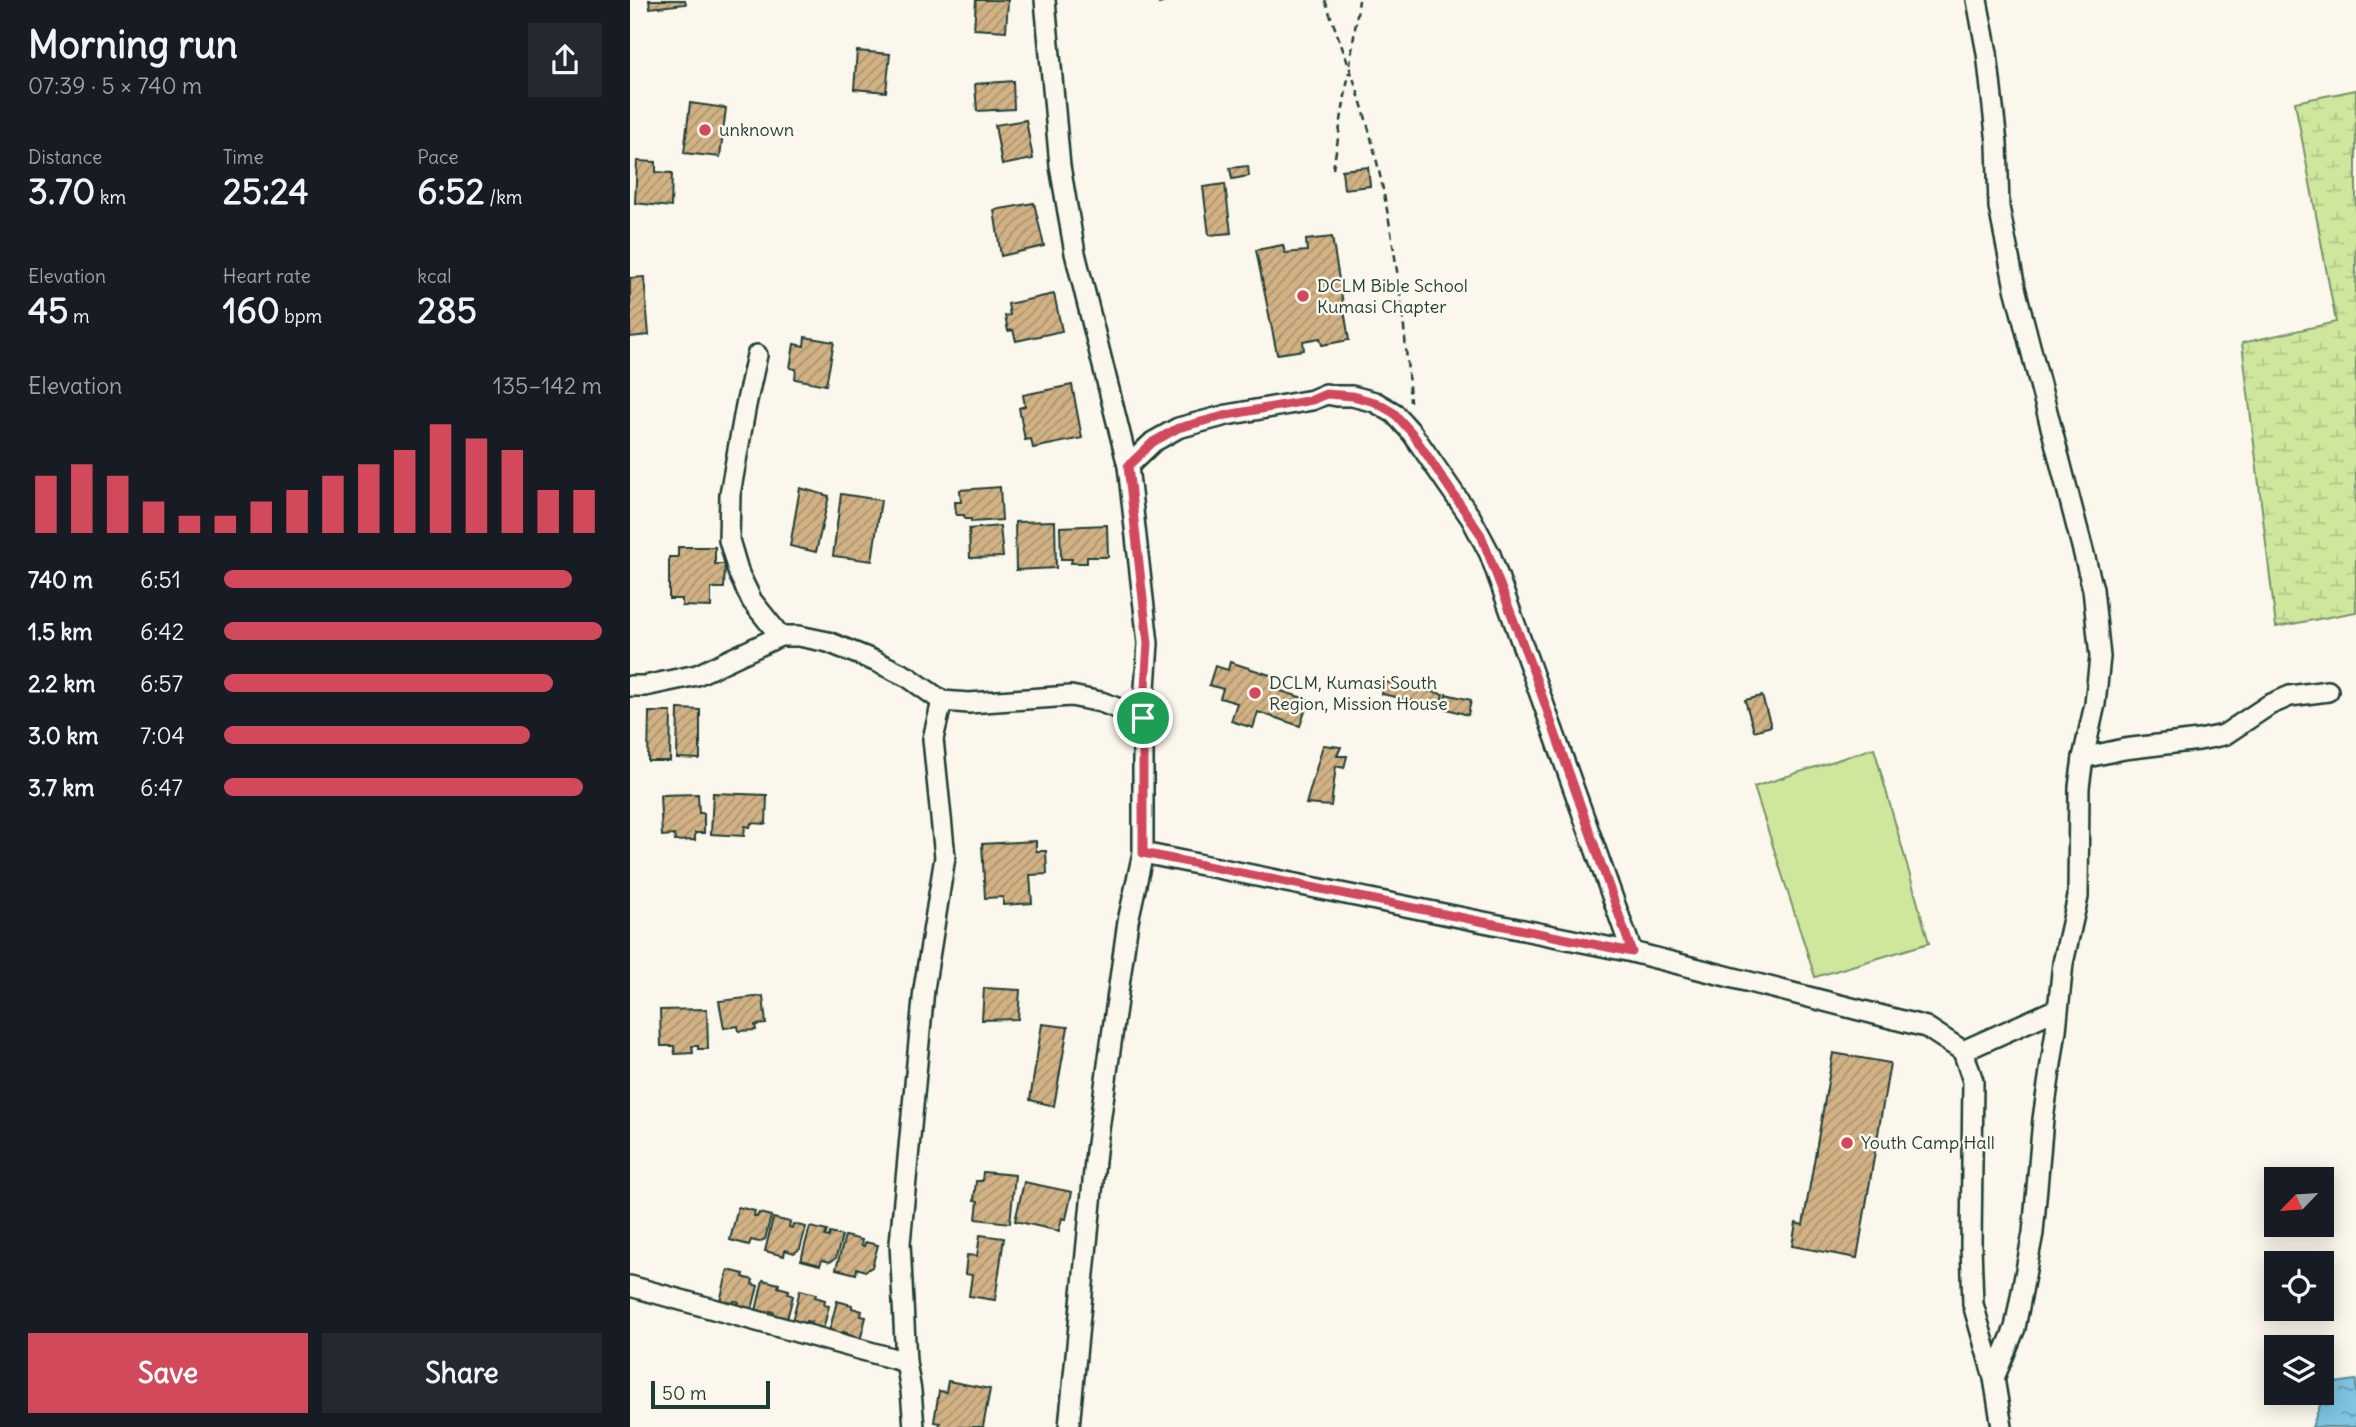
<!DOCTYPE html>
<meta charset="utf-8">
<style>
:root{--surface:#171b24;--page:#242831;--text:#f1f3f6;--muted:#9ea1a6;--accent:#d1495b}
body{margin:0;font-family:Delius,sans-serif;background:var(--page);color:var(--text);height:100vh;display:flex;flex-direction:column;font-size:26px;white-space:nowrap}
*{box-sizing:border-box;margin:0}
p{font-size:23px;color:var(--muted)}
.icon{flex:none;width:38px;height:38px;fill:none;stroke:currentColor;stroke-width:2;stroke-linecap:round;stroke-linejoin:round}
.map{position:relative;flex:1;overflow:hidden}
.panel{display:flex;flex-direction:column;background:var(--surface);width:630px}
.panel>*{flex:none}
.needle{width:46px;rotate:245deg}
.controls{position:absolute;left:1634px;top:1167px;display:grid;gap:14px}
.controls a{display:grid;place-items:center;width:70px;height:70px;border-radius:0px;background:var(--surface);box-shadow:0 4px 18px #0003;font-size:35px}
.scale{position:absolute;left:21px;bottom:18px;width:119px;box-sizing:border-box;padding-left:7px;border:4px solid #1f3d34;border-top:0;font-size:19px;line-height:24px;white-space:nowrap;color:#1f3d34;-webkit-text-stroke:5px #fbf7ec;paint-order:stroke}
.pin{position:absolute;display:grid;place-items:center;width:60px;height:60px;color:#fff;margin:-30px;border:4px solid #fff;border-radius:50%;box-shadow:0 2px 7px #0007}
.round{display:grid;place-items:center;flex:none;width:74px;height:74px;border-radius:0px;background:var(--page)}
.summary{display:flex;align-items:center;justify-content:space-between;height:119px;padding:0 28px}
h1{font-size:38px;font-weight:800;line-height:52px}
.stats{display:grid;grid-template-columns:repeat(3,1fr);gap:10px;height:119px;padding:7px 28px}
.stats div{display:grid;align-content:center}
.stats b{font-size:35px;font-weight:800}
.stats small{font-size:19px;font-weight:400}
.stats p{font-size:19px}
.chart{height:196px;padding:14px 28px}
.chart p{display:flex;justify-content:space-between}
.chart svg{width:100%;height:126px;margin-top:7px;stroke:var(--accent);stroke-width:6}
.action{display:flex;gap:14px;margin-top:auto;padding:14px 28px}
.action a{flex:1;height:80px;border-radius:0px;background:var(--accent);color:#fff;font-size:28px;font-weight:800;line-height:80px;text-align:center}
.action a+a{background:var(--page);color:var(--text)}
ul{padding:0 28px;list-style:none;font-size:23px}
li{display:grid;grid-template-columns:112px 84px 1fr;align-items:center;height:52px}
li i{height:18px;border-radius:9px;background:var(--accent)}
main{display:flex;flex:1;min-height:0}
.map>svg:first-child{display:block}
</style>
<main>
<section class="panel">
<div class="summary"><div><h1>Morning run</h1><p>07:39 · 5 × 740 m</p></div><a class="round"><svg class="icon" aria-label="share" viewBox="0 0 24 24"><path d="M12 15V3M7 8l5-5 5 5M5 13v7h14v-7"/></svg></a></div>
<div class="stats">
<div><p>Distance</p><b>3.70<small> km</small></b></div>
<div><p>Time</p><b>25:24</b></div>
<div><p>Pace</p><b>6:52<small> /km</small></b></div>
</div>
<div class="stats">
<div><p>Elevation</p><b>45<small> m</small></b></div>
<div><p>Heart rate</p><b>160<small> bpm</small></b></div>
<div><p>kcal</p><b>285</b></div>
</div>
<div class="chart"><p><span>Elevation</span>135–142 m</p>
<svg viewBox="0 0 160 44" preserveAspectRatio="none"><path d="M5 44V24M15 44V20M25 44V24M35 44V33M45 44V38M55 44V38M65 44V33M75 44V29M85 44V24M95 44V20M105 44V15M115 44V6M125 44V11M135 44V15M145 44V29M155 44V29"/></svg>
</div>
<ul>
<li><b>740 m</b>6:51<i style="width:92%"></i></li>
<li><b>1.5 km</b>6:42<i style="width:100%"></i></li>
<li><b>2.2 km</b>6:57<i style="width:87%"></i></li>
<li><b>3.0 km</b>7:04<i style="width:81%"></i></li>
<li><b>3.7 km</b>6:47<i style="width:95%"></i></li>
</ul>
<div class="action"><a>Save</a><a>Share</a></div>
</section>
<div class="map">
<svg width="1726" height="1427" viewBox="0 0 1726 1427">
<defs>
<pattern id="wetland-marsh" width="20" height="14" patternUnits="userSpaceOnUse" patternTransform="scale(1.75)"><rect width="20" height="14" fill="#cee79d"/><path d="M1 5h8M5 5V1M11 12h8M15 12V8" fill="none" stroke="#b0c788"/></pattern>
<pattern id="water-ripples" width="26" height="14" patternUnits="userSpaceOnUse" patternTransform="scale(1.75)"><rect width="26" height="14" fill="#7fc4e0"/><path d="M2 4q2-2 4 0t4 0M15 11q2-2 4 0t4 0" fill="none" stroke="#67a0b6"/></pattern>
<pattern id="building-hatch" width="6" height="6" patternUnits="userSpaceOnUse" patternTransform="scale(1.75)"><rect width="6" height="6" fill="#d2b285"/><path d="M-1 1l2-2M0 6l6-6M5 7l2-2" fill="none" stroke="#aa926e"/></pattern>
</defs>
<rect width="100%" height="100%" fill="#fbf7ec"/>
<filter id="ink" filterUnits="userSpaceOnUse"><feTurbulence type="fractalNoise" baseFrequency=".0143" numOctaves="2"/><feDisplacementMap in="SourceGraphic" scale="14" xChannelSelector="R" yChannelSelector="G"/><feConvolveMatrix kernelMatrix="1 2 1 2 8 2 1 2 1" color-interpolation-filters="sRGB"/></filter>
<g filter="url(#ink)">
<polygon fill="#cee79d" stroke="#769268" stroke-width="2" points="1244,748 1299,943 1185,977 1124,787"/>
<polygon fill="url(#wetland-marsh)" stroke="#769268" stroke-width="2" points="1726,90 1726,612 1646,627 1612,343 1706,322 1665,102"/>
<polygon fill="url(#water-ripples)" stroke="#598e9b" stroke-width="2" points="1726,1380 1726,1427 1682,1427 1698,1384"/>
<g fill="url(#building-hatch)" stroke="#1f3d34" stroke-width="2">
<polygon points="19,0 55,0 56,4 20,8"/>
<polygon points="346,0 378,0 376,31 344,29"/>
<polygon points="227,51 260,54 256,92 224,89"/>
<polygon points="383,81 384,109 347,111 345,84"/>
<polygon points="60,103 96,108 90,157 54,153"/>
<polygon points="396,120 403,159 372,165 365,125"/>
<polygon points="7,161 26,162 26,172 42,173 41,207 5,203"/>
<polygon points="618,166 619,176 602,179 600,168"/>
<polygon points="738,167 740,186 714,189 712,170"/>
<polygon points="595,184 601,233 579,235 573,187"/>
<polygon points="404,203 414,246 371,256 364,210"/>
<polygon points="702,237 719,340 692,345 690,338 673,341 674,350 647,354 626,250 653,245 655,253 677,251 676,240"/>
<polygon points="14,277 19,335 0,337 0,278"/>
<polygon points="424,294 432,331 386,341 383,330 378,331 375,316 380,315 378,304"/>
<polygon points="175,337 204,342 196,385 165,379 166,369 160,368 164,344 174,346"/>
<polygon points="442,385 452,438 403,448 401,439 395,440 389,408 395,406 393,395"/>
<polygon points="370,487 372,520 341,522 341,519 335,519 334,515 326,515 325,502 331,502 330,490"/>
<polygon points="170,488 199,496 186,552 160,546"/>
<polygon points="211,494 251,500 242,561 203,556"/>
<polygon points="425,521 426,568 386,570 385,522"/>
<polygon points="477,525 478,557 457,557 457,563 441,563 442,559 431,559 430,527"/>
<polygon points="370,526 373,557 340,558 339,529"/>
<polygon points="48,547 85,547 85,564 95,564 94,588 81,588 81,607 52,606 52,599 39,599 39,557 48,557"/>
<polygon points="600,662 646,677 642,688 679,700 670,726 628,712 623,728 601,721 607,703 590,698 593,689 579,685 585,666 598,670"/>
<polygon points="755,682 813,694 810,707 752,694"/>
<polygon points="816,694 841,700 838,715 814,708"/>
<polygon points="1132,696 1141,726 1124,731 1115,700"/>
<polygon points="48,709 70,710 70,759 47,758"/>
<polygon points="19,712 41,712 40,761 18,761"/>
<polygon points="693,745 711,747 707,756 717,756 714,768 706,766 701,806 676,804"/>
<polygon points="83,793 137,795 136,824 121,823 120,827 115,826 114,836 81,834"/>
<polygon points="68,794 69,813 74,813 74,833 65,833 65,840 45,841 44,835 32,836 30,795"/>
<polygon points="406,841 406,851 416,851 417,874 400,875 402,903 373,905 373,897 355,898 352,844"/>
<polygon points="354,988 390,990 388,1019 352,1020"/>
<polygon points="133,996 136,1024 125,1025 126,1030 109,1031 108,1026 94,1028 89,1001"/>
<polygon points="77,1009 78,1049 68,1049 68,1046 62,1046 63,1053 45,1054 44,1046 31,1046 30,1010"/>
<polygon points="412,1024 438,1027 424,1106 400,1100"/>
<polygon points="1203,1053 1260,1063 1227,1258 1162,1246 1166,1223 1173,1225"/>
<polygon points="353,1172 385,1175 380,1223 346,1219 348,1201 344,1200 346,1181 352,1181"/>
<polygon points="394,1182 442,1192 436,1219 432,1218 429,1231 385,1221"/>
<polygon points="108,1207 125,1211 124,1216 127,1217 129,1213 141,1216 135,1239 129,1242 121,1240 119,1245 100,1240"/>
<polygon points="143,1218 160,1222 159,1227 162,1228 163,1224 176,1227 170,1249 164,1253 155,1250 154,1256 135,1251"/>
<polygon points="180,1227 197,1231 195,1236 199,1237 200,1233 212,1236 206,1258 200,1262 192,1260 190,1265 171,1260"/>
<polygon points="350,1235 374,1238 365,1300 339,1296 342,1275 335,1274 337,1255 347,1256"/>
<polygon points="215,1236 232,1240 231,1245 234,1246 235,1242 248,1245 242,1267 235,1271 227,1268 226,1274 206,1269"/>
<polygon points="98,1270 114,1274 113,1277 123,1280 122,1284 128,1286 122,1309 108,1306 109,1302 104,1301 103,1304 90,1301"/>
<polygon points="133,1280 149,1284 148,1287 159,1290 158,1294 163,1296 157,1319 143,1316 144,1312 140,1311 139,1314 126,1311"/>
<polygon points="170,1290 186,1294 185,1297 195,1300 194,1305 199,1306 193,1330 180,1326 181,1322 176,1321 175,1325 162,1321"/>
<polygon points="207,1301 222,1305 222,1308 232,1311 231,1316 236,1317 230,1341 216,1337 217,1333 213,1332 212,1336 199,1332"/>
<polygon points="318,1381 360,1389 353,1427 309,1427 310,1423 304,1422 309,1391 316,1392"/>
</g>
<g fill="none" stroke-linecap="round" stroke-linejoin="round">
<defs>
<g id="minor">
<polyline points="415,0 430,166 445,253 498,466 518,643 513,718 513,853 498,921 466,1151 439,1427"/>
<polyline points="1347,0 1357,53 1367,143 1369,207 1385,288 1463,589 1470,657 1465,704 1453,758 1449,787 1448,897 1433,963 1426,1030 1413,1119 1403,1233 1385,1328 1364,1378"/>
<polyline points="127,355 116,405 100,494 99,540 109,574 122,601 150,636"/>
<polyline points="498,466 523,442 548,428 597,415 682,400 696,394 707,396 722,396 745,402 764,413 782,433 841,518 860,554 1002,952"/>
<polyline points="0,686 15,686 67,675 150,636 169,636 198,642 245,661 278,677 312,701 339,703 441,696 471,702 513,718"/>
<polyline points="1453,758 1494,749 1569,740 1594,735 1639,705 1660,696 1698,691"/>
<polyline points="513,853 1002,952 1296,1027 1333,1051 1343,1081 1341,1245 1343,1304 1364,1378 1372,1427"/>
<polyline points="1333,1051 1427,1009"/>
<polyline points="0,1286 276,1362"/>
<polyline points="284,1427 281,1391 276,1362 270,1243 294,989 315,857 303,739 312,701"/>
</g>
</defs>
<use href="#minor" stroke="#1f3d34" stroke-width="24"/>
<g stroke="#1f3d34" stroke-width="2.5" stroke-dasharray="7 5" stroke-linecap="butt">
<path d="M 695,0 C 706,32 719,64 729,96 C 759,191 774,303 780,402"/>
<polyline points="528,4 542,0"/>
<polyline points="720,65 729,0"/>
<polyline points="703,169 719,72"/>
</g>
<use href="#minor" stroke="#fbf7ec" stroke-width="19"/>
</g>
</g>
<g fill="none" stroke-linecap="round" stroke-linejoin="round" filter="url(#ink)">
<defs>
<polygon id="route" points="696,394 722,396 745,402 764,413 782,433 851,535 905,676 1002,952 513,853 513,718 518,643 498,466 523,442 548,428 597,415 682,400"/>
</defs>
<use href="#route" stroke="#fff" stroke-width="14"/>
<use href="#route" stroke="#d1495b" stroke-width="9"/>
</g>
<g fill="#d1495b" stroke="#fbf7ec" stroke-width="2.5">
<circle cx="75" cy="130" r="7"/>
<circle cx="673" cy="296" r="7"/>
<circle cx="625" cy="693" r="7"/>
<circle cx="1217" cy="1143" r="7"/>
</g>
<g text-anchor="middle" stroke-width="5" stroke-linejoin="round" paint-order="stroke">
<g font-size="18" fill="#1f3d34" stroke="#fbf7ec" text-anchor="start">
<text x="89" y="136">unknown</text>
<text x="687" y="292">DCLM Bible School<tspan x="687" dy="21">Kumasi Chapter</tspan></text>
<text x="639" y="689">DCLM, Kumasi South<tspan x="639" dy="21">Region, Mission House</tspan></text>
<text x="1231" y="1149">Youth Camp Hall</text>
</g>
</g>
</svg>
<div class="controls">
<a><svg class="needle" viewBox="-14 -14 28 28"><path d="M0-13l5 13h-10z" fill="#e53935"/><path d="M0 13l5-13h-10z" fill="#9ea1a6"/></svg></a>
<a><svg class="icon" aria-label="locate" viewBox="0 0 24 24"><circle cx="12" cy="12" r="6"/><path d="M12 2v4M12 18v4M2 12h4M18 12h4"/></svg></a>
<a><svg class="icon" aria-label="layers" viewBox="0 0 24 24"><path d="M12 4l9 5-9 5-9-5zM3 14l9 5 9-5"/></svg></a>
</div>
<div class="scale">50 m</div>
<div class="pin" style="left:513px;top:718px;background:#1e9e55"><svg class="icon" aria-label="arrive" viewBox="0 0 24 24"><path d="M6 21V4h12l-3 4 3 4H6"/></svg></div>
</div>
</main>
